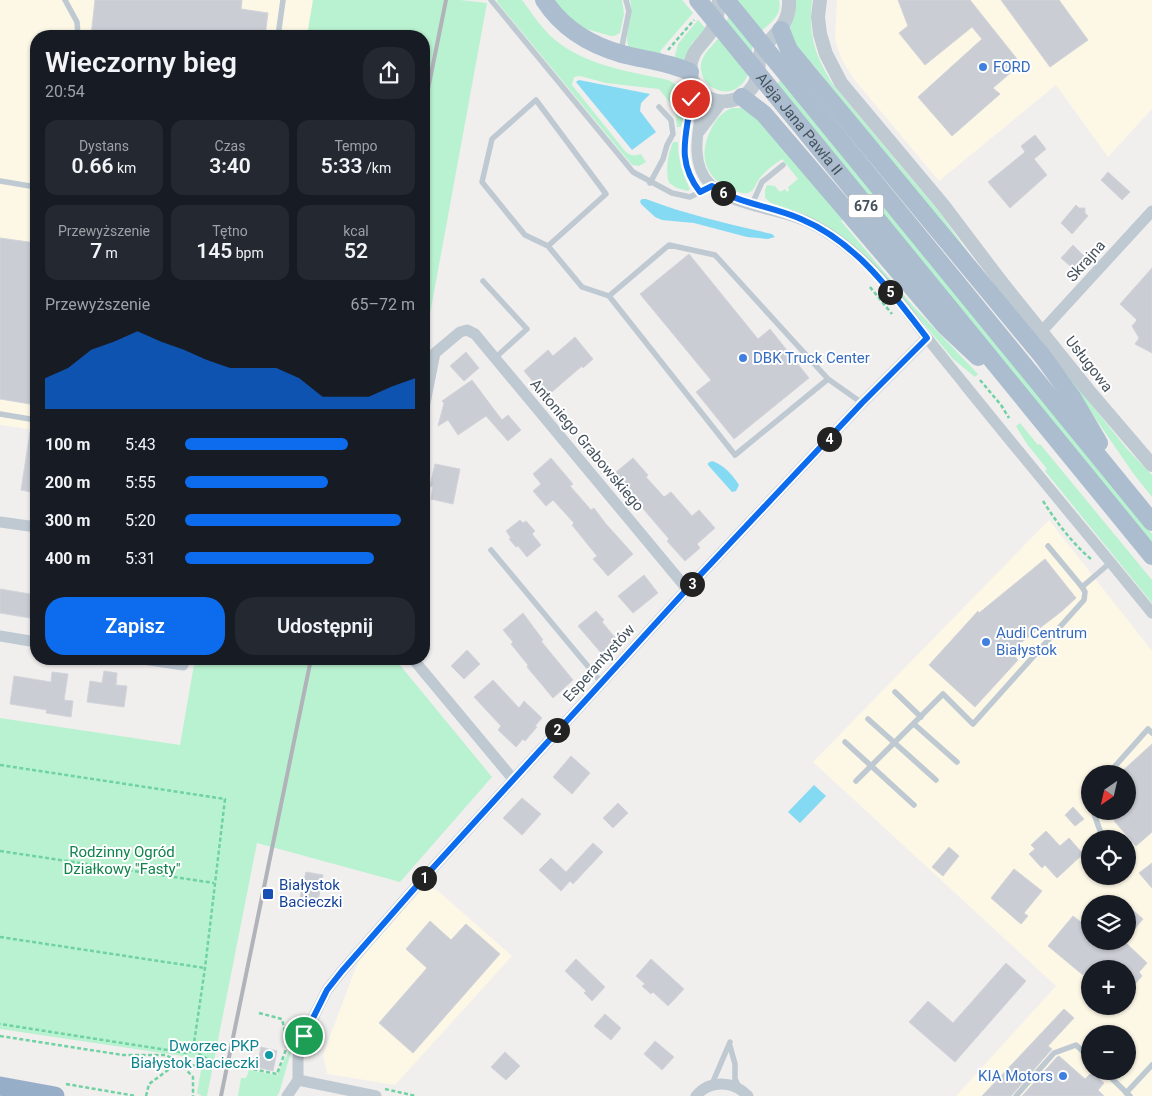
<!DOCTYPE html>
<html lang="pl">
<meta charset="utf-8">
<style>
:root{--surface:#171b24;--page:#242831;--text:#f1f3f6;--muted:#9ea1a6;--accent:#0c6ced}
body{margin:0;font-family:Roboto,sans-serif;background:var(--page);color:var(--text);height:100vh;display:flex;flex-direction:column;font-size:19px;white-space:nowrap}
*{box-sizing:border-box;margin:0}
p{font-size:16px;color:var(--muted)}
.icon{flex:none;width:28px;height:28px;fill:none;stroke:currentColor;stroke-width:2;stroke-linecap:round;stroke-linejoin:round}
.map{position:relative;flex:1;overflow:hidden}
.panel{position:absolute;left:30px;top:30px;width:400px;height:635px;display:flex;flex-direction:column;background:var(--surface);border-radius:20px;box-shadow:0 1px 4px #0004}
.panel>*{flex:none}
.needle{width:32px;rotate:214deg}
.controls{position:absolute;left:1081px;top:765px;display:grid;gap:10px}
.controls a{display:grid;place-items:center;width:55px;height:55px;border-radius:50%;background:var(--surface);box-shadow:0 1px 4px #0004;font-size:25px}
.pin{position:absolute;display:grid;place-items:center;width:42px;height:42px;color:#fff;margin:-21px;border:2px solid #fff;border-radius:50%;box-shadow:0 1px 5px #0007}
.km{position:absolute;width:25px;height:25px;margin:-12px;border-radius:50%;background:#222;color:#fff;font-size:14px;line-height:25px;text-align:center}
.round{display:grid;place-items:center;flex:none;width:52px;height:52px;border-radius:20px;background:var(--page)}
.summary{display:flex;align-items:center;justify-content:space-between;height:85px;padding:0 15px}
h1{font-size:28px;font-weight:600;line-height:38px}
.stats{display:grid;grid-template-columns:repeat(3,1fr);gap:8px;height:85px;padding:5px 15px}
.stats div{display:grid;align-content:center;border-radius:12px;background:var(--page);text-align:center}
.stats b{font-size:21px;font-weight:600}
.stats small{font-size:14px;font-weight:400}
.stats p{font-size:14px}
.chart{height:140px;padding:10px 15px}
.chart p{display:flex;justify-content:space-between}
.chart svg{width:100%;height:90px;margin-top:5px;fill:var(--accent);opacity:.7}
.button{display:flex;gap:10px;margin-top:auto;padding:10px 15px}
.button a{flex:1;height:58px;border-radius:20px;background:var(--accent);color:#fff;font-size:20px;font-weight:600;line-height:58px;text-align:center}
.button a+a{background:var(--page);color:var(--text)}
ul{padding:0 15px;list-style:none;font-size:16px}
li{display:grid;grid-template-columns:80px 60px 1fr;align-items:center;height:38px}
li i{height:12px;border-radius:6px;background:var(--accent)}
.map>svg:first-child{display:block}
</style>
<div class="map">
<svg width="1152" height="1096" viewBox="0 0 1152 1096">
<rect width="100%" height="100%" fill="#f1eeee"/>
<g fill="#fdf7e6" fill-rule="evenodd">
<polygon points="0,0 313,0 307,36 36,36 36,430 0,425"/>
<polygon points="837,0 1152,0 1152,109 1108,157 1056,85 939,181 853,78 842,60 835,40"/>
<path d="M 1049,520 L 1152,651 L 1152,1096 L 956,1096 L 1056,986 L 813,762 ZM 1090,774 L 1128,774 L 1128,811 L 1090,811 ZM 1090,839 L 1128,839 L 1128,876 L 1090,876 ZM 1090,904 L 1128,904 L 1128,941 L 1090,941 ZM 1090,969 L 1128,969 L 1128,1006 L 1090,1006 ZM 1090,1034 L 1128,1034 L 1128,1071 L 1090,1071 Z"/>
<polygon points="422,886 437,890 512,956 395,1085 327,1074 323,1055 358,962"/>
</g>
<g fill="#b9f2d0">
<polygon points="313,0 460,0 487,3 424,347 424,36 307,36"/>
<path d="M 497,0 L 522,0 C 532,13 541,28 554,39 C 586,66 628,71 668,80 C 690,90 686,107 681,127 L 677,127 L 675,109 L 659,89 L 606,83 L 580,76 L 574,77 L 572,85 L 625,151 C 630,156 634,156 641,154 L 646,162 L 639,166 L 632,165 L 497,2 Z"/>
<polygon points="553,0 622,0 624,14 620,33 614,36 611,36 579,27"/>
<path d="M 630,0 L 682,0 L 693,13 L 661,50 L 660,56 L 629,47 C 623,36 634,16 630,0 Z"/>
<path d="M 732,0 L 779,0 C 784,20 761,26 755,40 C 747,57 755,77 737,88 C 733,91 727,92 722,91 C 715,90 707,85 704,79 C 693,58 713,48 722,33 C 728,23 729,11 732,0 Z"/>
<path d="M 795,0 L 812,0 C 808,36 815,56 834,86 L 940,213 L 969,254 L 966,256 L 812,63 L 809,64 L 791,38 L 790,28 L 795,14 Z"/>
<polygon points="698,20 706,29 692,43 684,63 674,59 678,44"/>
<polygon points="780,80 1152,534 1152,543 777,85"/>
<path d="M 732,108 L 742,108 L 753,113 L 843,219 L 841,221 L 914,307 L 978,374 L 975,377 L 953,359 L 879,270 L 863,253 L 823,224 L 801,213 L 771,203 L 765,198 L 765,190 L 767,185 L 775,186 L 780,192 L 785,189 L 787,192 L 789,190 L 788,187 L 798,179 L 782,159 C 775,164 766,170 761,177 C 756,181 756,189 750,192 C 745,195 740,192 735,191 C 706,180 697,157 711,129 C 716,119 722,112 732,108 Z"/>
<path d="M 673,142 L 678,142 C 678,160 682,173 690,189 L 688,191 L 677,188 L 669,183 C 665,169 668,155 673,142 Z"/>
<polygon points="1070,378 1127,449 1152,475 1152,497 1133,473 1069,380"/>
<polygon points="1020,423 1038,445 1040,444 1152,580 1152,603 1045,471 1047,469 1027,444 1016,426"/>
<polygon points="195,659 395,659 492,777 400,882 257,843 207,1096 202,1096 197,1093 203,1059 0,1029 0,718 180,745"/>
<polygon points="289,1051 291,1052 279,1093 277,1096 238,1096 241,1078 246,1078 249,1070 277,1075"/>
</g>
<g fill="#83daf2">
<polygon points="579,80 650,94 641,103 640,111 656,132 632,150 576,82"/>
<path d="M 642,199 L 646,199 C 687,215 730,224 772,234 L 775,237 L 768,239 L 747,237 L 694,223 L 662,220 L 655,217 L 641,204 L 640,201 Z"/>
<path d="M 712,461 C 724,465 732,474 739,485 L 736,491 L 732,492 L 708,465 L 708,463 Z"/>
<polygon points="814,785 826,796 800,823 788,812"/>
</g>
<g fill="#cacdd3" stroke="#d2d4da">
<polygon points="95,0 242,0 241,9 268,13 265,36 91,36"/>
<polygon points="898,0 970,0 1021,64 993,88 1000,94 952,136 918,97 982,39 972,27 925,65 899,33 908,26"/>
<polygon points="1001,0 1059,0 1088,40 1050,67"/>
<polygon points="1035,135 1046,149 1034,159 1047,175 1010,208 988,182 1025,152 1021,146"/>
<polygon points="1108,172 1130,192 1122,200 1101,180"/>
<polygon points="1076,205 1079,208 1085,208 1085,213 1088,216 1072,234 1061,223"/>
<polygon points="0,238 36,243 36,405 0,399"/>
<polygon points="1073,245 1085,257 1082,260 1087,264 1078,273 1061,258"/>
<polygon points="689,254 758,339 770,329 809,378 734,439 696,392 711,380 640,294"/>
<polygon points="1152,268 1152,353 1135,344 1139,338 1132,326 1137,320 1120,304"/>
<polygon points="575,337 593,359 583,368 582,366 546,397 524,371 548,350 553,356"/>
<polygon points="466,352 479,368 464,381 450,366"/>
<polygon points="472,380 502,420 508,415 521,430 508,441 486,416 458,435 448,420 438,426 444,403 442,401"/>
<polygon points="30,432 36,432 36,493 21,490"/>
<polygon points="551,458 573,484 570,486 591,510 594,508 606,524 633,554 608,576 593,559 597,556 572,525 574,523 553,500 546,506 533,491 541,484 533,474"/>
<polygon points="633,458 648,475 646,477 664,497 671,492 692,516 699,510 715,528 697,544 700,548 685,561 667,541 669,539 622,484 624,483 615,473"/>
<polygon points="435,464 460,469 453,504 431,499 433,487 430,486"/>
<polygon points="520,520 523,523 526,521 535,531 532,534 541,545 527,557 518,546 516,547 509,539 511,538 506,531"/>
<polygon points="1045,559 1076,598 1062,611 1010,651 1018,660 975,707 929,665 978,611 979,613"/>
<polygon points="644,575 658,593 633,613 618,596"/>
<polygon points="0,589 36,595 36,619 0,613"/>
<polygon points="596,611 604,620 602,622 618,641 602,654 578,626"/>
<polygon points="523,613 543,640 541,641 573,680 553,698 527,667 528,665 511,644 513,642 503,630"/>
<polygon points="467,650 480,664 464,679 451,666"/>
<polygon points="104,671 117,673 116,685 127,686 124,707 87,702 90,681 102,683"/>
<polygon points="52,672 68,674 64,700 73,701 71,717 46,713 47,710 10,704 14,676 51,682"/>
<polygon points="493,680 519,708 524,701 542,718 535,726 537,727 525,741 523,739 516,747 498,730 501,726 474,697"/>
<polygon points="1152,744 1152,832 1136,846 1115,822 1113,815 1118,811 1128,811 1128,774 1119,774"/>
<polygon points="571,756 590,773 572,794 553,777"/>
<polygon points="522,798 541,814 522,835 503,818"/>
<polygon points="618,803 628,813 613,828 603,818"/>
<polygon points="1073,807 1084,819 1075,826 1065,815"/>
<polygon points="1046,831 1060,846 1069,838 1083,854 1057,878 1045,865 1042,868 1029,854 1035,849 1031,845"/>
<polygon points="593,843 603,852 573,884 570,881 561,891 539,870 551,858 566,872"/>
<polygon points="949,847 959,856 943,876 932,867"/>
<polygon points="1152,863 1152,888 1139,873"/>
<polygon points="1014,869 1042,891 1024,913 1028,916 1021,924 991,898"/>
<polygon points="306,872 323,875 318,901 300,897"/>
<polygon points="1128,906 1143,919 1128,937"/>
<polygon points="1073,916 1090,929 1090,941 1124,941 1147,963 1139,972 1142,976 1128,992 1128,969 1088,969 1083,975 1048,946"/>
<polygon points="430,921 451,940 466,924 500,954 413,1053 379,1023 427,968 406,949"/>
<polygon points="576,959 605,987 592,1001 584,993 586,991 565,971"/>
<polygon points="651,959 684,989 668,1006 653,992 651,994 642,986 645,984 636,976"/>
<polygon points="1006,963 1026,981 955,1062 909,1022 928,1001 953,1023"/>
<polygon points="1064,1009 1074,1018 1048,1046 1052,1049 1011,1096 982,1096"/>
<polygon points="605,1014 621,1028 611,1040 594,1026"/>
<polygon points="655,1041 674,1057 662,1070 644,1054"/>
<polygon points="261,1047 277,1051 273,1071 257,1067"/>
<polygon points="505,1052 520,1066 506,1080 491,1067"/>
<polygon points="1059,1056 1085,1079 1092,1072 1104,1083 1098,1090 1104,1096 1022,1096 1057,1057"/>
</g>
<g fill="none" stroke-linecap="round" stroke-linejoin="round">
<g stroke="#6fd2a2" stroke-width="2.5" stroke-dasharray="4 2.5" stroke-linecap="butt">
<polyline points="668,50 694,20"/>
<polyline points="870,287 892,314"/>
<polyline points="980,380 1001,405 1009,418"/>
<path d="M 1043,501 C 1057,523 1072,543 1092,560"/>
<polyline points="0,765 225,799 205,968 193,1050 187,1053 0,1024"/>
<polyline points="0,851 214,883"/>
<polyline points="0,937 205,968"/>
<polyline points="259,1013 282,1019 288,1044 291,1045"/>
<polyline points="0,1036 123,1055 166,1055 179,1062 193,1077 193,1096"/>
<polyline points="193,1050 209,1060 240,1068"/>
<polyline points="187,1068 209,1060"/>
<polyline points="247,1068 277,1074 288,1044"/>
<polyline points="66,1084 136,1096"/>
<polyline points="385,1089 416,1096"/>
<polyline points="146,1096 149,1084 179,1062"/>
</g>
<g stroke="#bec9d2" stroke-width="5.5">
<polyline points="65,0 77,22 78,36"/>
<polyline points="491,0 633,172 672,193 690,197 712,186"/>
<polyline points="278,36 283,0"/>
<polyline points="621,51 629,11 626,0"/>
<polyline points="0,181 36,187"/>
<polyline points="650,183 663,159 667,145 673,134 671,120 659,107"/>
<polyline points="752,204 762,182 783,165"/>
<polyline points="548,246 525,235 482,182 492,139 536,100 606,194 548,246 582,287 609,296"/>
<polyline points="483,281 527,329 495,358"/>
<polyline points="828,379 735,455 609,296 669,245 715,255 828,379 862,403"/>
<polyline points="0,414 36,420"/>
<polyline points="1048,546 1082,587"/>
<polyline points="491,550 601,682"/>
<polyline points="895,692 921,717"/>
<polyline points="868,719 936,780"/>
<polyline points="914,724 957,762"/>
<polyline points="845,742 914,805"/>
<polyline points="1108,774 1148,729 1152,733"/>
<polyline points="856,781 943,694 973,724 1084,600 1085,592 1082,587 1111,562"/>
<polyline points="1093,811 1103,839"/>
<polyline points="1117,876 1117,877"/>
<polyline points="730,1046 735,1064 735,1079 739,1087"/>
<polyline points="1104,1071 1130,1096"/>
<polyline points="712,1084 730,1042"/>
<polyline points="1126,1093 1152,1065"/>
<polyline points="1016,1096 1054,1053 1076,1045 1090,1058"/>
</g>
<g stroke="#bec9d2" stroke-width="11">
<path d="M 704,95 C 700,124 687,162 711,185 C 731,205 772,208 798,218 C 821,226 841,241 859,257 C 881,276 900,302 918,326 C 933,346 949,365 965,385 C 1027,462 1090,537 1152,613"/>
<polyline points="700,131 722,102"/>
<polyline points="1042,331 1152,211"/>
<polyline points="424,408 435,353 460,332 467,330 475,334 687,589"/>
<polyline points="0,522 36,527"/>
<polyline points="0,636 36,642"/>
<polyline points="143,659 183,665"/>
<polyline points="413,659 513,779"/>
<polyline points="298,1080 298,1058 304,1036 327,990 342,971 421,881 687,589 862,403 927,338"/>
<polyline points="298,1080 376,1096"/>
<polyline points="287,1096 298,1080"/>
<path d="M 696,1096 C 710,1079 734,1081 748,1096"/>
</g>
<g stroke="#bec9d2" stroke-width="14">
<path d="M 719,0 C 718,11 717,23 710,33 C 701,46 691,51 690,69 C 690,78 696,89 704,95 C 722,108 750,100 757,78 C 760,70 757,60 761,52 C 763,46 769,42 773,37 C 784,27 790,15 789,0"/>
<polyline points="820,0 818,17 820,34 826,54 841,83 943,205 1002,283 1088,390 1152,465"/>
</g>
<g stroke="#acbdcf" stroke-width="18">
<path d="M 544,0 C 562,28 590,45 622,54 C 645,60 668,62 690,72"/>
<path id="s1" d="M 698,0 L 1152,556"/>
<polyline points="726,0 1152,522"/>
<polyline points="781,30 789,50 1043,357 1072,397 1099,443"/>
<polyline points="742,97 764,114 945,326 978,357"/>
</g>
<polyline stroke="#97aec8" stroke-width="19" points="0,1086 55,1096"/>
<g stroke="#b0b3b9" stroke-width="4">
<polyline points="424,109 446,0"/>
<polyline points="221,1096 311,659"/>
</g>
</g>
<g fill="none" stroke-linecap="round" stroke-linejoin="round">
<defs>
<path id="route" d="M 304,1036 L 327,990 L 342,971 L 421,881 L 687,589 L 862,403 L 927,338 C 891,291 856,242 801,219 C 771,206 739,204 712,186 L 700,192 C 675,160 687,135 691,99"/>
</defs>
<use href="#route" stroke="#fff" stroke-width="10"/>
<use href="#route" stroke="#0c6ced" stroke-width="6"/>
</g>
<g fill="#3f7fe0" stroke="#fff" stroke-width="2">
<circle cx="983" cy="67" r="5"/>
<circle cx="743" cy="358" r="5"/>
<circle cx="986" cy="642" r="5"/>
<circle cx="1063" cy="1076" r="5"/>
</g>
<rect fill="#1a4fb4" stroke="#fff" stroke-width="2" x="262" y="888" width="12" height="12" rx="2.5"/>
<circle fill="#0f9aa8" stroke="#fff" stroke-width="2" cx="269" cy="1055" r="5"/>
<g text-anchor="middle" stroke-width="4" stroke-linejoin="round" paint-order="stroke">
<rect fill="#fff" stroke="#7d868e" stroke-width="1" x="848.5" y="194.5" width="35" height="23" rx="4"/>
<g font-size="14" font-weight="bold" fill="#45525d">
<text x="866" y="211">676</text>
</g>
<g font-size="15" fill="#366cbe" stroke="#fff" text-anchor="start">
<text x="993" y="72">FORD</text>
<text x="753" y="363">DBK Truck Center</text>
<text x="996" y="638">Audi Centrum<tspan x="996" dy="17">Białystok</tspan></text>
<text x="1053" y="1081" text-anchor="end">KIA Motors</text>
</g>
<g font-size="15" fill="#45525d" stroke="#fff">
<text dy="5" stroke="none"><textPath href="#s1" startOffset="160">Aleja Jana Pawła II</textPath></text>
<text transform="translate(1086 261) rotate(-48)" y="5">Skrajna</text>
<text transform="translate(1089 364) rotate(52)" y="5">Usługowa</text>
<text transform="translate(587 445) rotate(50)" y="5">Antoniego Grabowskiego</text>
<text transform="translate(599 663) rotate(-48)" y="5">Esperantystów</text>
</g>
<g font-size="15" fill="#10844b" stroke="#fff">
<text x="122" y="857">Rodzinny Ogród<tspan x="122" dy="17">Działkowy "Fasty"</tspan></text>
</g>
<g font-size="15" fill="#164399" stroke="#fff" text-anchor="start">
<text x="279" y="890">Białystok<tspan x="279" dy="17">Bacieczki</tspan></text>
</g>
<g font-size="15" fill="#0d838f" stroke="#fff" text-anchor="end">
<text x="259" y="1051">Dworzec PKP<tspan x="259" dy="17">Białystok Bacieczki</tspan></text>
</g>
</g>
</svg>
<div class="controls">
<a><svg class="needle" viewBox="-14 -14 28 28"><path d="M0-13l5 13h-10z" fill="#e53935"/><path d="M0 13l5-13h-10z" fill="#9ea1a6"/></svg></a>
<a><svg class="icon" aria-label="locate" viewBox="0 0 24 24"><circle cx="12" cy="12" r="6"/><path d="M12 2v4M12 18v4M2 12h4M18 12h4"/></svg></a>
<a><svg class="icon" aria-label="layers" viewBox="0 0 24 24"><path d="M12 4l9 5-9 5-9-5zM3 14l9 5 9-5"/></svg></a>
<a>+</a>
<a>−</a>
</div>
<div class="pin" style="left:304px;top:1036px;background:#1e9e55"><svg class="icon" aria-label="arrive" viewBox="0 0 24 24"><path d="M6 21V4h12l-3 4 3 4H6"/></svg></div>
<div class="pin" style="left:691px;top:99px;background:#d93025"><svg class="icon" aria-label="check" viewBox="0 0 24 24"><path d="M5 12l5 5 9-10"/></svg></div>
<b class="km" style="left:424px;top:878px">1</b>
<b class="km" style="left:557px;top:730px">2</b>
<b class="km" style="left:692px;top:584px">3</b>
<b class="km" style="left:829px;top:439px">4</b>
<b class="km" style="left:890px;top:292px">5</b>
<b class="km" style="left:723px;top:193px">6</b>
<section class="panel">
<div class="summary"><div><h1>Wieczorny bieg</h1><p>20:54</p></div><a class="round"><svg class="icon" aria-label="share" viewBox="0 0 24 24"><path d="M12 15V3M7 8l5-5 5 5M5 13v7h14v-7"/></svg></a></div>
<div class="stats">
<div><p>Dystans</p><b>0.66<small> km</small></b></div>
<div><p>Czas</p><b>3:40</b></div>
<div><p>Tempo</p><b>5:33<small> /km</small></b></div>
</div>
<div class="stats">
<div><p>Przewyższenie</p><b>7<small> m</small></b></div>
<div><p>Tętno</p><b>145<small> bpm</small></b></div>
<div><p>kcal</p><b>52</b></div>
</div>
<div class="chart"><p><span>Przewyższenie</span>65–72 m</p>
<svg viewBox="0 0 160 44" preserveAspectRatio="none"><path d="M0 44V29L10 24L20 15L30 11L40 6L50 11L60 15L70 20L80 24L90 24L100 24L110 29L120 38L130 38L140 38L150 33L160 29V44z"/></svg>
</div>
<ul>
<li><b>100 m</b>5:43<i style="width:71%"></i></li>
<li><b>200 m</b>5:55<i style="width:62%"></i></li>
<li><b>300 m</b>5:20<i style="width:94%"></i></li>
<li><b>400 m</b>5:31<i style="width:82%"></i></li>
</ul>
<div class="button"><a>Zapisz</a><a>Udostępnij</a></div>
</section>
</div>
